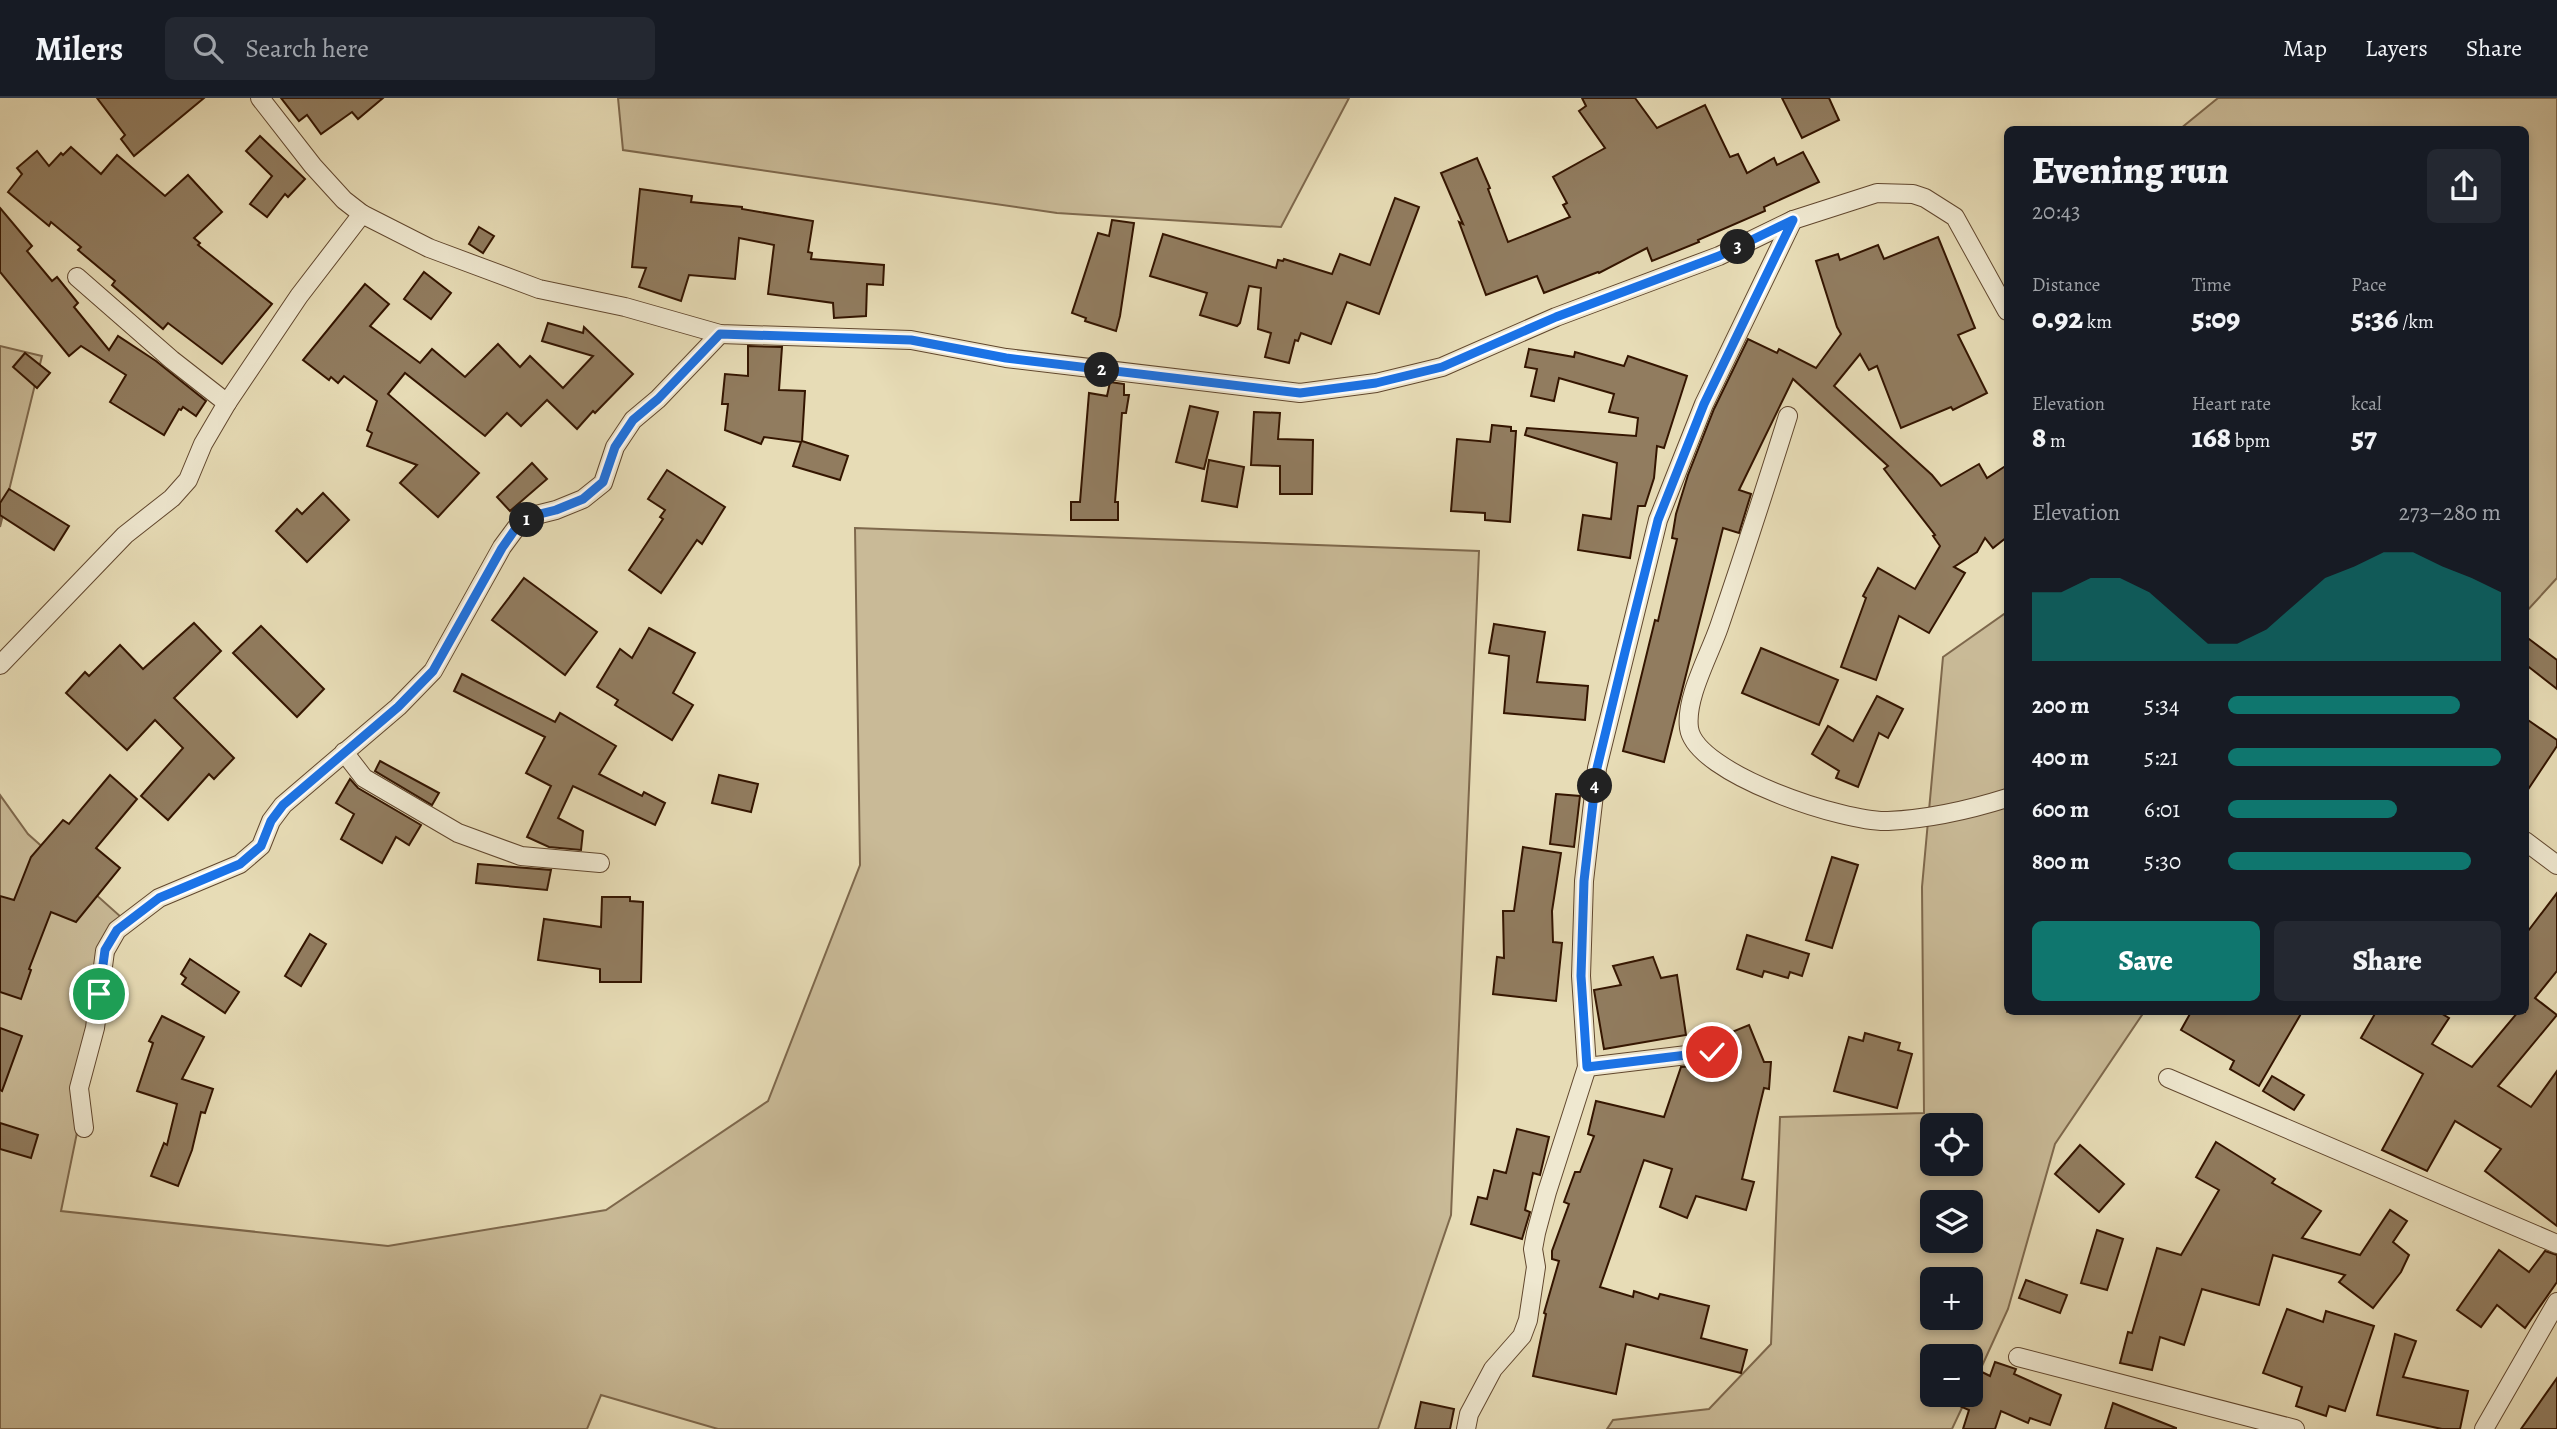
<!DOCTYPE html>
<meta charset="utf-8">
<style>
:root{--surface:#171b24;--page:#242831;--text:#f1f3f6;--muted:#9ea1a6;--line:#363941;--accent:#0f766e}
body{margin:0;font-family:Alegreya,serif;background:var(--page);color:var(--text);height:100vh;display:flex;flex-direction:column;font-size:26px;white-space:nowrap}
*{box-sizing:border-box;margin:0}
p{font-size:23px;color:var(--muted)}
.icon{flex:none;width:38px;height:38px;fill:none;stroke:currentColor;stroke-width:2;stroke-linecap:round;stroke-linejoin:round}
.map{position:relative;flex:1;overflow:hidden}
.sheet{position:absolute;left:2004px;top:28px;width:525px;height:889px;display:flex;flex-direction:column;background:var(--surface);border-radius:10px;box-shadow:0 4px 10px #0003}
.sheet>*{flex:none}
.fabs{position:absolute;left:1920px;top:1015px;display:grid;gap:14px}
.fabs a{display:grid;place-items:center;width:63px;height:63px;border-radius:10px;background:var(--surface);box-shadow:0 4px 10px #0003;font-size:35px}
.pin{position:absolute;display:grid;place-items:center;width:60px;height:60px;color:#fff;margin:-30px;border:4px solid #fff;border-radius:50%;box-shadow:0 2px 7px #0007}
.km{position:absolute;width:35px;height:35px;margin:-18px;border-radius:50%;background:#222;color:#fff;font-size:19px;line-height:35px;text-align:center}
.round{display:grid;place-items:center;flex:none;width:74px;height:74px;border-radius:10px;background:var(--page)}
.summary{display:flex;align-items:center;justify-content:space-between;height:119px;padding:0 28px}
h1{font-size:38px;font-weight:800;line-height:52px}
.figures{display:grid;grid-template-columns:repeat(3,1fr);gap:10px;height:119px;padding:7px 28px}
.figures div{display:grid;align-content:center}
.figures b{font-size:30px;font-weight:800}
.figures small{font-size:19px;font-weight:400}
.figures p{font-size:19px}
.chart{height:196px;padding:14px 28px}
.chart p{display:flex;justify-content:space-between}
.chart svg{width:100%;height:126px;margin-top:7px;fill:var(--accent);opacity:.7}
.primary-button{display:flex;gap:14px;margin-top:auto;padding:14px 28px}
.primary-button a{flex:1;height:80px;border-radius:10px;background:var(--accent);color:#fff;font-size:28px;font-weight:800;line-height:80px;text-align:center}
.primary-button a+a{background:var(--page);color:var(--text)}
ul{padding:0 28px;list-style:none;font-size:23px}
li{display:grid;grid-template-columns:112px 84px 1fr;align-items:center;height:52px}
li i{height:18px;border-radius:9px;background:var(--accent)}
header{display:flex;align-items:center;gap:42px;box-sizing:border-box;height:98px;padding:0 35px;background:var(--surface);border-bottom:2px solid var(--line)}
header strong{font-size:33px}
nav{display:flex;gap:38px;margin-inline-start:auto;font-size:24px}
.search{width:490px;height:63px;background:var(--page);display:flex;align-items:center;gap:18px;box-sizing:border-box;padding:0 24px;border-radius:10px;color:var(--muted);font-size:26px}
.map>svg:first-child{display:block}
</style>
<header>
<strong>Milers</strong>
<div class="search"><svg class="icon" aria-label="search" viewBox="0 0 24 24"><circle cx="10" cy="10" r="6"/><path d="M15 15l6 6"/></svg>Search here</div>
<nav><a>Map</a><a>Layers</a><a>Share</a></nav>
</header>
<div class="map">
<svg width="2557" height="1331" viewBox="0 0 2557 1331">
<rect width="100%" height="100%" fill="#e7dcb6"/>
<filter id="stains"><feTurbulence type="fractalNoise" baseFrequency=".00286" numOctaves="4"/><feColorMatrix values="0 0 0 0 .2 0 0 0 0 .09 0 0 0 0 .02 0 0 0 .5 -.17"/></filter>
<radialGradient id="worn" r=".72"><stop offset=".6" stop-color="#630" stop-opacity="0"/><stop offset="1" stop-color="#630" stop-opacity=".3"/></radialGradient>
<g fill="#c9ba97" stroke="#7e684c" stroke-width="2" fill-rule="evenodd">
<polygon points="618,0 1349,0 1281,129 1057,115 623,52"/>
<polygon points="2218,0 2557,0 2557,480 2525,515 2525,32 2180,31"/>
<polygon points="0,248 42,258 0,429"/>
<polygon points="855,430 1479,453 1451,1117 1378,1331 718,1331 601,1297 587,1331 0,1331 0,697 28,736 121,819 61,1113 388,1148 606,1112 768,1003 860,767"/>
<path d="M 2007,514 L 2007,914 L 2144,914 L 2055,1046 L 2008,1211 L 1971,1292 L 1970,1258 L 1932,1258 L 1932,1297 L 1968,1297 L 1952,1331 L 1607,1331 L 1613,1322 L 1709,1311 L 1771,1246 L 1780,1019 L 1924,1015 L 1922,789 L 1943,559 ZM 1932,1027 L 1970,1027 L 1970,1066 L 1932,1066 ZM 1932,1104 L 1970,1104 L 1970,1143 L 1932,1143 ZM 1932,1181 L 1970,1181 L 1970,1220 L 1932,1220 Z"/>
</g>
<g fill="#917c5f" stroke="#341500" stroke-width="2">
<polygon points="97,0 204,0 134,58 121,41 125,37"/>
<polygon points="281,0 383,0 358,21 352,14 321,36 307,17 299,23"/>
<polygon points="1582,0 1635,0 1657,30 1705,7 1730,59 1738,56 1747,75 1774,60 1777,67 1803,54 1819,84 1764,109 1765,113 1698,142 1699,144 1652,163 1647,150 1599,175 1598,174 1544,195 1537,178 1486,197 1459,124 1463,126 1441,75 1477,60 1490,90 1488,91 1508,144 1570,119 1563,107 1567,105 1553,79 1605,50 1579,13 1586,8"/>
<polygon points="1782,0 1829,0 1839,22 1802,40"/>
<polygon points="260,38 305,81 288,99 285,96 267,119 250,106 272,78 246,53"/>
<polygon points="71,49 101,76 117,57 165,98 188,77 222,114 194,140 200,145 198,147 272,206 222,266 168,225 163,231 112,187 115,183 78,152 81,149 51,124 49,128 8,94 22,76 17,70 37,53 49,68 61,55 63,57"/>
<polygon points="640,91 692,98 691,104 742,109 742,111 813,123 808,154 812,155 811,161 884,167 883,187 867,186 866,218 834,220 833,205 768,196 774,147 739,140 735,181 689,177 681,203 639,189 646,170 632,169"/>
<polygon points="1395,100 1419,109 1379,216 1347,204 1331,246 1301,235 1298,243 1295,242 1289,265 1265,259 1271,235 1258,231 1261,190 1249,188 1240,225 1237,228 1200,217 1207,195 1150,178 1163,136 1276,170 1278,162 1283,163 1284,161 1332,176 1340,156 1370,167"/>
<polygon points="0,110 32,148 27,153 52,183 57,179 78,205 74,209 109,252 118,238 156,263 206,303 196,318 183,309 181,312 179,311 164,337 110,304 126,277 81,248 69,258 0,174"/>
<polygon points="1112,122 1134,125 1120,218 1116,233 1085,223 1086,220 1072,215 1098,135 1109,138"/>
<polygon points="479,129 494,138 483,155 469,146"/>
<polygon points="1938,139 1975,230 1958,237 1987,295 1953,312 1951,309 1901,330 1877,268 1869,272 1860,256 1834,288 1932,377 1941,388 1979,366 1987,380 2007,367 2007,439 1993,450 1985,440 1977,454 1954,469 1965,475 1929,535 1899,518 1876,582 1841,569 1866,500 1863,498 1878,470 1915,491 1940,448 1933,438 1935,437 1884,371 1888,368 1793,281 1739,392 1751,396 1739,435 1723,430 1664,664 1623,653 1655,522 1658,523 1677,441 1672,440 1676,416 1688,377 1714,311 1748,241 1777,255 1779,251 1816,270 1841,236 1837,229 1816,163 1838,156 1840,162 1878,147 1884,161"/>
<polygon points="424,174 451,195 431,221 404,201"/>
<polygon points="365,186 389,206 370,228 420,265 432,251 465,279 498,246 520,269 530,258 563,290 593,258 542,243 548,225 583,235 584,229 633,276 595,315 593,313 577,331 547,302 521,328 507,315 485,338 405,275 388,296 479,375 438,419 400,385 417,367 367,348 372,335 367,332 377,303 344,278 338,285 331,279 329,282 303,262"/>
<polygon points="748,248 782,249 779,292 805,293 802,343 848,358 840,382 793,368 801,344 764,339 761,346 725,332 728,306 722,306 725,276 748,278"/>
<polygon points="1529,251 1574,259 1575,254 1624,268 1628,258 1687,278 1664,350 1657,348 1654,380 1645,408 1638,408 1630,460 1578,452 1583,417 1611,421 1617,365 1525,337 1527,330 1636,338 1638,320 1609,314 1614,296 1559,280 1554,303 1531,298 1537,271 1525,269"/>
<polygon points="25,255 50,275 37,290 13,269"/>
<polygon points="1110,284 1124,286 1124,297 1129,297 1126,315 1122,315 1115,404 1118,404 1118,422 1071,422 1071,404 1080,404 1089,295 1107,298"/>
<polygon points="1190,308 1218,314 1204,371 1176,364"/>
<polygon points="1254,314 1280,315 1278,341 1313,342 1312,396 1280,396 1280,368 1251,367"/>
<polygon points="1492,327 1511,329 1511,333 1516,333 1510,424 1485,422 1485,415 1451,413 1457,341 1490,344"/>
<polygon points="1209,362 1244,369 1237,409 1202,403"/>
<polygon points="532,365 547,381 510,413 497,399"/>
<polygon points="667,372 725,409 702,446 697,442 661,495 629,472 663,421 660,419 665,412 648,401"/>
<polygon points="9,391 69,428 54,452 0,417 0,405"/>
<polygon points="323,395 349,422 307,464 276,433 297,411 302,416"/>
<polygon points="524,480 597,534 565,577 492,522"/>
<polygon points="194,525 221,553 174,600 234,660 214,681 209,676 168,722 141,698 183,650 155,622 127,652 66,595 85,574 89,578 120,547 143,571"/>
<polygon points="1494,526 1545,534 1537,584 1588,588 1585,622 1504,615 1509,558 1489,555"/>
<polygon points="261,528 324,591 297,619 233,555"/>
<polygon points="649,530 695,555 673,595 693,607 672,642 615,607 618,602 597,589 620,551 632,560"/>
<polygon points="2525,538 2557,562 2557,591 2525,566"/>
<polygon points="1761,550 1838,582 1819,627 1742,595"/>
<polygon points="462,576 555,624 560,615 616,648 599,676 642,698 644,694 665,705 655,727 573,688 558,720 583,733 581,752 549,749 527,739 551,688 526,675 545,639 454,593"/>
<polygon points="1877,598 1903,611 1888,640 1879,635 1858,689 1836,680 1839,673 1812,656 1828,628 1853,643"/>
<polygon points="2525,620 2557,642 2557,648 2525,696"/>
<polygon points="380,663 439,695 432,707 375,673"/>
<polygon points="110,677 137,701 96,750 120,770 76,824 51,814 29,871 31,872 21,901 0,894 0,798 14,802 31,759 63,722 69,726"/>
<polygon points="719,677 758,686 751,714 712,705"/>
<polygon points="350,681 358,690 421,727 409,747 396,739 382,765 341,741 354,716 336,705"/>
<polygon points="1556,696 1580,698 1574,749 1550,746"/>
<polygon points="1523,749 1561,755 1552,813 1553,844 1562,845 1556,903 1493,896 1497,859 1504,860 1503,813 1514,813"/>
<polygon points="1832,759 1858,767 1832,850 1806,842"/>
<polygon points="478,766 551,772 547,792 476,785"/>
<polygon points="2557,795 2557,873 2535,900 2557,917 2498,988 2531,1009 2557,973 2557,1128 2485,1073 2501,1051 2455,1023 2427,1073 2382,1052 2423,976 2361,940 2376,914 2439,914 2449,920 2432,946 2472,969 2518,914 2525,914 2525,837"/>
<polygon points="602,799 630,799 630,803 643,804 641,884 600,884 600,871 538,862 544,821 601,829"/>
<polygon points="310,836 326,846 301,888 285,878"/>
<polygon points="1747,837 1809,856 1802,878 1790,874 1788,880 1764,873 1762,879 1737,871"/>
<polygon points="1653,859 1661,880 1677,877 1686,937 1604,951 1594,892 1621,887 1613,868"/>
<polygon points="190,861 239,894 225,915 182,886 186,880 181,876"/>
<polygon points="2191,914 2302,914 2259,988 2230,971 2234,963 2181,932"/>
<polygon points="162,918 204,939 182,981 213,991 205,1015 201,1014 192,1052 178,1088 151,1078 164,1045 167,1047 177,1006 137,993 153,945 149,943"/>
<polygon points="1749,927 1764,964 1771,964 1769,991 1764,990 1742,1081 1754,1084 1746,1112 1696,1098 1687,1120 1660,1109 1672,1071 1644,1062 1600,1189 1633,1199 1634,1193 1658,1201 1660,1196 1709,1208 1701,1240 1747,1252 1741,1275 1626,1246 1616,1296 1533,1278 1546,1216 1544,1215 1559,1163 1552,1161 1552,1153 1569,1106 1564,1104 1575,1074 1580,1074 1594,1038 1588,1036 1596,1003 1664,1019 1681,969 1695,968 1722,977 1725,946 1722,938"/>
<polygon points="0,930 22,938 2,993 0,992"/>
<polygon points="1865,935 1900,945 1898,952 1912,956 1897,1010 1834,993 1849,939 1863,943"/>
<polygon points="2272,978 2304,997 2294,1012 2263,993"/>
<polygon points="0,1025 38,1037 31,1060 0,1051"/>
<polygon points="1517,1031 1549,1039 1540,1077 1533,1075 1525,1112 1530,1114 1522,1141 1471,1126 1478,1099 1487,1101 1494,1072 1506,1075"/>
<polygon points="2216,1044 2275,1081 2272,1085 2321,1113 2302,1140 2360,1157 2390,1112 2407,1123 2393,1144 2409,1157 2401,1174 2373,1210 2339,1184 2345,1177 2273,1157 2259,1207 2202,1191 2184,1247 2160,1239 2152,1272 2120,1265 2128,1234 2132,1235 2157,1150 2181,1157 2219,1092 2196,1079"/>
<polygon points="2080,1047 2124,1086 2099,1114 2055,1076"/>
<polygon points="2097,1132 2123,1141 2107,1192 2081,1185"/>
<polygon points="2499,1152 2529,1174 2545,1153 2557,1157 2557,1184 2525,1230 2497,1207 2481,1229 2457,1212"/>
<polygon points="2026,1182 2067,1197 2060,1215 2019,1200"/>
<polygon points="2287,1211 2323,1224 2326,1213 2374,1228 2345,1313 2329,1308 2326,1318 2296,1308 2302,1289 2263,1275"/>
<polygon points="2395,1236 2416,1243 2403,1279 2468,1293 2460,1331 2442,1331 2377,1317"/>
<polygon points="1995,1264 2016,1271 2014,1276 2061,1297 2050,1327 2030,1320 2028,1325 2001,1313 1995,1331 1963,1331 1969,1312 1935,1297 1970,1297 1970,1268 1990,1278"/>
<polygon points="2557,1280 2557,1331 2521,1331"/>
<polygon points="1421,1304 1454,1311 1450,1331 1415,1331"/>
<polygon points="2113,1305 2176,1330 2176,1331 2105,1331"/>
</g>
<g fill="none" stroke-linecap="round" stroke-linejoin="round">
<defs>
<g id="minor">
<polyline points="260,0 313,68 344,102 362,116 429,150 539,191 625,209 720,236 911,242 1006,260 1300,295 1376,285 1442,269 1556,219 1719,158 1793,122 1877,95 1913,96 1925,100 1955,119 2007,213"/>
<polyline points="77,179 172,262 227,305"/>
<path d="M 1788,318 C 1766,388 1743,459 1719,529 C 1709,558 1685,600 1689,630 C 1695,676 1846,725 1888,723 C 1928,721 1969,712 2007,700"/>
<polyline points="0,567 125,437 172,400 188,382 203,346 227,305 299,198 362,116"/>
<polyline points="344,654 364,680 458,735 521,758 600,765"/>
<polyline points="2525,743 2557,767"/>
<polyline points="1587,969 1712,954"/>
<polyline points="2168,980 2557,1146"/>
<polyline points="84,1030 79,990 95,930 105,853 117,832 159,800 240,766 261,748 271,723 283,707 398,609 433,573 502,449 516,430 536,417 556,412 583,401 603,385 615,349 633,322 658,301 720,236"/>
<polyline points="2018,1259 2295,1331"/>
<polyline points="1466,1331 1469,1316 1493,1271 1522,1238 1528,1222 1536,1169 1533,1151 1536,1135 1547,1094 1587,969 1581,878 1584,783 1597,670 1658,422 1704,306 1793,122"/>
<polyline points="2484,1331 2557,1204"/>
</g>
</defs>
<use href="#minor" stroke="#61472e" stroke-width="20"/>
<use href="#minor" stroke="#efe8d0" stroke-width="18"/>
</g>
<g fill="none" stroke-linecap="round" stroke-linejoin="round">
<defs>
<polyline id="route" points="99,896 105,852 117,832 159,800 240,766 261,748 271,723 283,707 398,609 433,573 502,450 516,430 536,417 556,412 583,401 603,384 615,349 633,322 658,301 720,236 911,242 1006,260 1300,295 1376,285 1442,269 1556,219 1719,158 1793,122 1704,306 1658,422 1625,554 1597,670 1584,783 1581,878 1587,969 1712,954"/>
</defs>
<use href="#route" stroke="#fff" stroke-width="14"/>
<use href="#route" stroke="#1a73e8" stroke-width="9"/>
</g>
<rect width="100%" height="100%" filter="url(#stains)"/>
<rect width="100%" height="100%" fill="url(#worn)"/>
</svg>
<div class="fabs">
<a><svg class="icon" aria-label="locate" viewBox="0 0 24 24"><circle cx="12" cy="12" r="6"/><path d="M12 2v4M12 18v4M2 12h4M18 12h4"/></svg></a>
<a><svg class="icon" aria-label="layers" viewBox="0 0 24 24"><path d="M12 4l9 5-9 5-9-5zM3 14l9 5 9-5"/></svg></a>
<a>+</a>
<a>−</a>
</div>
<div class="pin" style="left:99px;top:896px;background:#1e9e55"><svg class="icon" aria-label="arrive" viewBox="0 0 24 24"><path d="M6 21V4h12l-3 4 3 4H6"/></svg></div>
<div class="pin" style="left:1712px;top:954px;background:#d93025"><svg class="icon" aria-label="check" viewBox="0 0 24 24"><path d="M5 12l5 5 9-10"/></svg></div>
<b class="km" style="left:527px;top:422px">1</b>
<b class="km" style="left:1102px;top:272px">2</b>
<b class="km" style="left:1738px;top:149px">3</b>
<b class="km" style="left:1595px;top:688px">4</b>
<section class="sheet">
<div class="summary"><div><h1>Evening run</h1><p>20:43</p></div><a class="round"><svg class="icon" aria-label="share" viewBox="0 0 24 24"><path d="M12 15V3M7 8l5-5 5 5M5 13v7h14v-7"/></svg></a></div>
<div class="figures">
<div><p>Distance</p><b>0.92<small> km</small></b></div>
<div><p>Time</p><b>5:09</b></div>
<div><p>Pace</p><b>5:36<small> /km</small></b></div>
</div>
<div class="figures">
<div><p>Elevation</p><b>8<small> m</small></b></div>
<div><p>Heart rate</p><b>168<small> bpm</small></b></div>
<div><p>kcal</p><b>57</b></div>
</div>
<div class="chart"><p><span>Elevation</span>273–280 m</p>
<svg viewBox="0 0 160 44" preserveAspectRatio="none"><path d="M0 44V20L10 20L20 15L30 15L40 20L50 29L60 38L70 38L80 33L90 24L100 15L110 11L120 6L130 6L140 11L150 15L160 20V44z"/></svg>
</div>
<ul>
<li><b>200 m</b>5:34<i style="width:85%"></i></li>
<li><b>400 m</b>5:21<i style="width:100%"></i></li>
<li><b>600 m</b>6:01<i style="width:62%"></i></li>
<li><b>800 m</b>5:30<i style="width:89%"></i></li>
</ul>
<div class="primary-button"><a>Save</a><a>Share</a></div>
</section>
</div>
